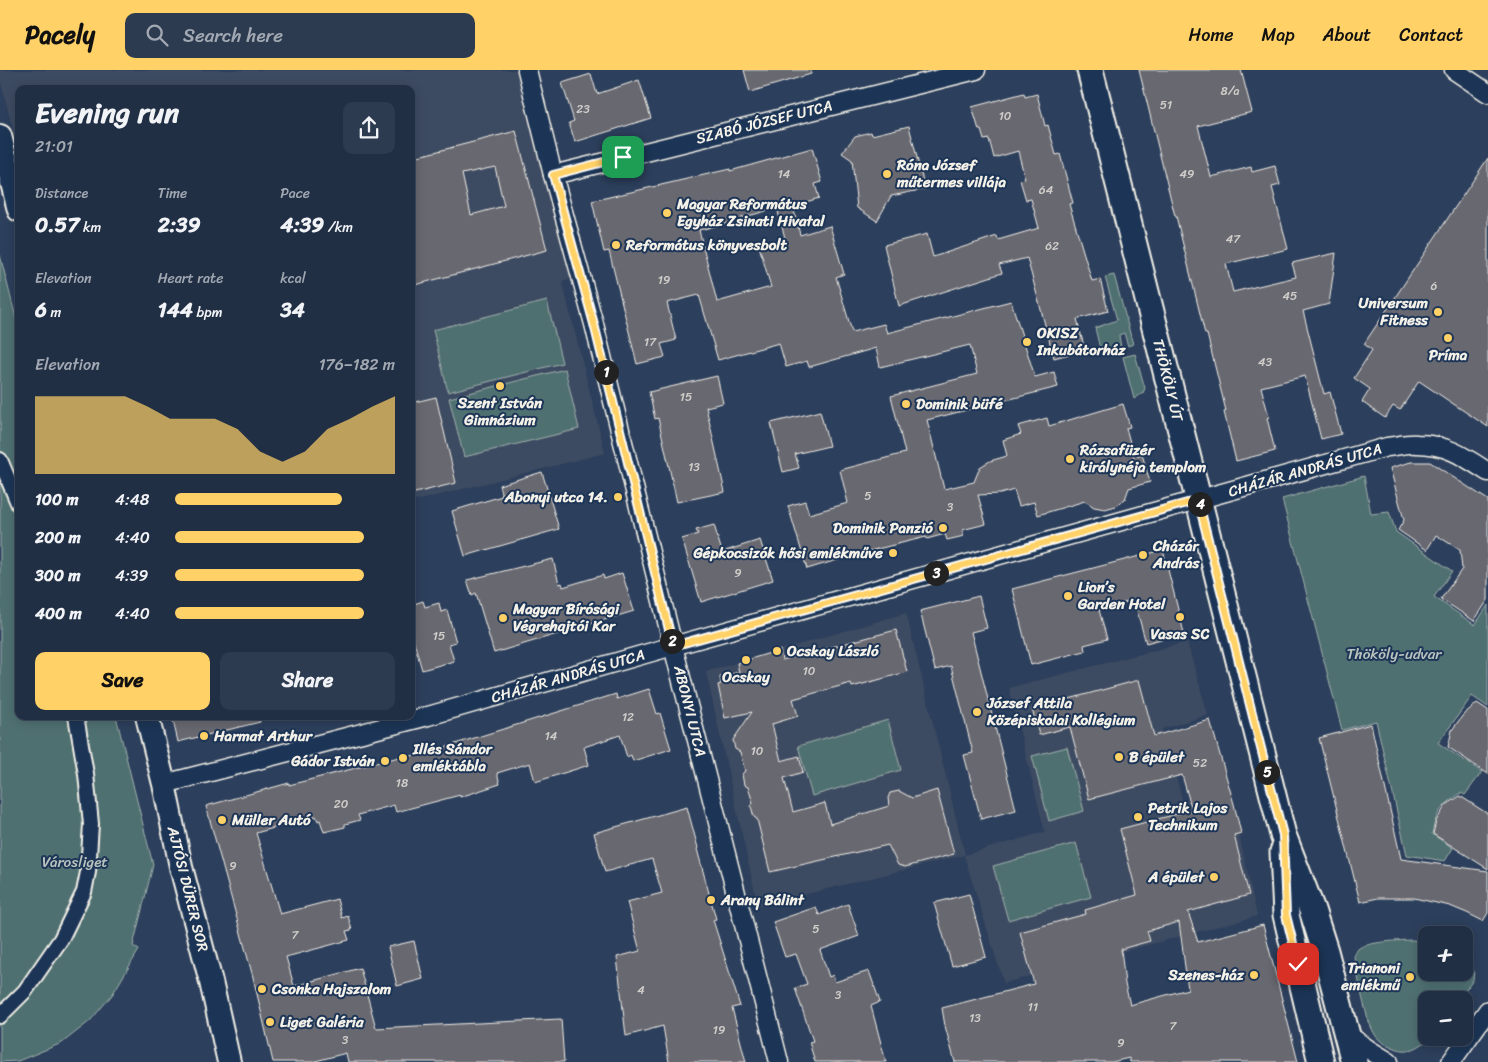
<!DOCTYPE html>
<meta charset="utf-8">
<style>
:root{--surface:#212f45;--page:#2d3b50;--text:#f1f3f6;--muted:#a2a9b3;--line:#3e4a5e;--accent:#ffd166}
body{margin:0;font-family:Sriracha,sans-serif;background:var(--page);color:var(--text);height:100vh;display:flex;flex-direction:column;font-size:19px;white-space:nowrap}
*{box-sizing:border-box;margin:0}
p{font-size:16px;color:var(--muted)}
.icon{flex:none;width:28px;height:28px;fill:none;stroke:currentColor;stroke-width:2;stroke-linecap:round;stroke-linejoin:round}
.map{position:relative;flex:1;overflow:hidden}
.sheet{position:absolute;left:15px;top:15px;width:400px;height:635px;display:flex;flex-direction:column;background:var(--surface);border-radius:10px;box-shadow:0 2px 12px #0003,0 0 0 1px var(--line)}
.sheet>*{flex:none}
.buttons{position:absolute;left:1418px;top:856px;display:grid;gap:10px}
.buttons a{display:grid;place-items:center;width:55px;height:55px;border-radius:10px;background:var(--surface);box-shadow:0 2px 12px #0003,0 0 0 1px var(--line);font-size:25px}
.pin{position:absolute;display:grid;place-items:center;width:42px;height:42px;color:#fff;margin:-21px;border-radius:10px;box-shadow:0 2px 8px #0006}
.km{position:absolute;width:25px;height:25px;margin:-12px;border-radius:50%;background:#222;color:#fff;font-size:14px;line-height:25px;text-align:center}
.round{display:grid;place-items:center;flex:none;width:52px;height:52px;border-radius:10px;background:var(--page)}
.head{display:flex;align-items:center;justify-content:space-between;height:85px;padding:0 20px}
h1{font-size:28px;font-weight:700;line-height:38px}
.stats{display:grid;grid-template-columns:repeat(3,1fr);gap:8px;height:85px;padding:5px 20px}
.stats div{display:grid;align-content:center}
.stats b{font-size:21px;font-weight:700}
.stats small{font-size:14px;font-weight:400}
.stats p{font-size:14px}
.chart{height:140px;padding:10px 20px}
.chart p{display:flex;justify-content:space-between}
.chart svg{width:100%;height:90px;margin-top:5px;fill:var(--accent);opacity:.7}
.button{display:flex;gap:10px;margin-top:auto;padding:10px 20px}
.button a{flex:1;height:58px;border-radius:10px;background:var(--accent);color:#111;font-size:20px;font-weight:700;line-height:58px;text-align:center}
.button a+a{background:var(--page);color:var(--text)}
ul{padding:0 20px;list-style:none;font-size:16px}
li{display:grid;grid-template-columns:80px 60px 1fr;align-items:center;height:38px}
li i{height:12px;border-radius:6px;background:var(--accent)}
header{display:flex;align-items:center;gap:30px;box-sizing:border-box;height:70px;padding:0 25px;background:var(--accent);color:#111}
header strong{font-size:24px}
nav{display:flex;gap:28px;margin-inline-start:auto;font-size:18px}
.search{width:350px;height:45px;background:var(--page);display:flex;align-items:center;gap:12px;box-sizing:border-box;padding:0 18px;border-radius:10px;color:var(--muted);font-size:19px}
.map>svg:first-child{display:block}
</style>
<header>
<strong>Pacely</strong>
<div class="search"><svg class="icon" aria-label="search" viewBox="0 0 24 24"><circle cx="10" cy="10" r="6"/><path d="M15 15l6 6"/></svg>Search here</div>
<nav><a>Home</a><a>Map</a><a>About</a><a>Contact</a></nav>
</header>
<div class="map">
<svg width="1488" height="992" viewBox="0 0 1488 992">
<rect width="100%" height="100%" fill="#2c3f5c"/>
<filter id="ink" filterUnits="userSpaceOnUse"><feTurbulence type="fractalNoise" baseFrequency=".02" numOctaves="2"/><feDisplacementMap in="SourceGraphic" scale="10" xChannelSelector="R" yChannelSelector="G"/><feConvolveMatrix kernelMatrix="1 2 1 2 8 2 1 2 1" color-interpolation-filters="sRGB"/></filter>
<g filter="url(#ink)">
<g fill="#3e4b62">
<polygon points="0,0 517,0 571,209 562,211 605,383 411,432 411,19 19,19 19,85 0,8"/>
<polygon points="906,543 965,785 1045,762 1009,618 1187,572 1208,645 1162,659 1183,732 1229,719 1257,846 1004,913 964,785 758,836 706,602"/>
</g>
<g fill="#4f7071" stroke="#a2b0ac">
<polygon points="0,185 19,260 19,646 116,646 153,795 133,876 139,880 112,925 90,951 62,973 18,991 0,992"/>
<polygon points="1114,205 1133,274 1128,276 1124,263 1119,265 1121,278 1101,283 1095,258 1117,250 1105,207"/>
<polygon points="547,231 562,293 448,322 433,260"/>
<polygon points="1135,284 1145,318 1143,323 1134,329 1123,287"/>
<polygon points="565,299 579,359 464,387 449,328"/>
<path d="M 1364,406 L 1371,444 L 1389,442 L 1396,462 L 1452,501 L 1434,527 L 1475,555 L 1488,535 L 1488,637 L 1472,626 L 1438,673 L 1482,702 L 1465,725 L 1461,723 C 1442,736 1436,741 1432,764 L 1453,778 L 1445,791 L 1407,785 L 1376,651 L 1342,660 L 1282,429 Z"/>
<polygon points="888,650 901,700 812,726 798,676"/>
<polygon points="1067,677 1084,741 1049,751 1032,686"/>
<polygon points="1076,773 1091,827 1008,850 993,796"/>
<path d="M 1414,870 L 1426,874 L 1426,902 L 1464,902 L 1464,893 L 1474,901 L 1473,910 L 1459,930 L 1426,930 L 1426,968 L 1430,968 C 1419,977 1410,984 1395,978 C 1388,975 1381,973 1376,966 C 1365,951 1358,906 1354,886 C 1355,884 1356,881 1358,879 C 1365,872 1403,870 1414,870 Z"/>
</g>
<g fill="#686771" stroke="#f4f1e8" fill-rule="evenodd">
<polygon points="744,0 811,0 811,4 750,22"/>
<polygon points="1139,0 1241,0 1252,42 1198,56 1211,107 1251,97 1252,102 1275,96 1280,115 1272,117 1288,179 1226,194 1233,222 1296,207 1292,193 1336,183 1329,234 1303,241 1324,324 1330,322 1341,364 1321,369 1305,306 1261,317 1269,347 1267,348 1275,381 1236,391 1224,342 1226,341 1207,264 1205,264 1176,146 1175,146"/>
<polygon points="591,4 597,24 639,10 651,48 575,72 569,53 574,51 562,13"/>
<polygon points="1024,23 1025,27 1037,24 1045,56 1048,55 1056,85 1060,84 1073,133 1069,134 1092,211 1100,209 1108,241 1077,249 1085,280 1054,288 1027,188 999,195 1002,203 899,236 884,175 927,164 933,187 997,166 998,170 1039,158 1031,129 1026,130 1020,110 1025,109 1018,81 994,88 989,69 984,70 981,60 979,60 972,37"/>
<polygon points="909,56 925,119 891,126 877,151 857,138 852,90 842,83 855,66 871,62 872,65"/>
<path d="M 516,61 L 547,180 L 411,216 L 411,88 ZM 495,97 L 504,136 L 471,145 L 462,104 Z"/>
<path d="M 812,78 L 822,112 L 815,114 L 819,128 L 793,136 L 800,165 L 830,156 L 844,204 L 836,207 L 852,262 L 884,254 L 887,263 L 1011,231 L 1035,307 L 1054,302 L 1058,317 L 927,350 L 944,419 L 974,412 L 980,397 L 990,391 L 1007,386 L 1003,370 L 1021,364 L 1018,356 L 1047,348 L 1049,356 L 1123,334 L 1130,357 L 1126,358 L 1134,387 L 1142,384 L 1150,412 L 1129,418 L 1125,429 L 1116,436 L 1105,439 L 1094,437 L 1085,431 L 1038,445 L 1034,432 L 1019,436 L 1014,420 L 1000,424 L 978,425 L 986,454 L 962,460 L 964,466 L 947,470 L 945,464 L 927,469 L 926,467 L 861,483 L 807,499 L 788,436 L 805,431 L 809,444 L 848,433 L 840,400 L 905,383 L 891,326 L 977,304 L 970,275 L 880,297 L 876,278 L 809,297 L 807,291 L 786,297 L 779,273 L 718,290 L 699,225 L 667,233 L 676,270 L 661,274 L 665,287 L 637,294 L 609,181 L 604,182 L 592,131 L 730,99 L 730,101 ZM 777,138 L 785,168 L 759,176 L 771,217 L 717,232 L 699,160 L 741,150 L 741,148 Z"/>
<polygon points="1488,88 1488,357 1419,311 1400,340 1393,336 1385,348 1362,332 1370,319 1354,308 1372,280 1364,274"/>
<polygon points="717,306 723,333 706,337 725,422 677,432 658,348 655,349 649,322"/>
<polygon points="436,327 456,413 411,424 411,333"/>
<polygon points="820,341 829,376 795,384 799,398 783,402 771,353"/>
<polygon points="1411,392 1430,392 1488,430 1488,530 1474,551 1441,529 1462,499 1460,480 1436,465 1427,480 1398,460 1404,450 1390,398"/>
<polygon points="542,402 559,459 465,486 452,441 502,426 499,415"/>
<polygon points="714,455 722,482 760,470 773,510 701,532 682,469 698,464 696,460"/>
<polygon points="1163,480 1184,563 1146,573 1134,530 1099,540 1107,569 1084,575 1085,581 1031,595 1012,519"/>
<polygon points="553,489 559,514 562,513 563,517 603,505 604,509 622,503 634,541 494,583 476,523 472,525 467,510"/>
<polygon points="979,526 987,558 971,562 1016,740 981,749 964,685 973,683 951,596 935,600 920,541"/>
<polygon points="423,531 425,537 439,533 441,542 447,540 456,572 449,574 454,591 422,600 411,561 411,535"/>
<polygon points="896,560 907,602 852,617 851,613 793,629 798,646 772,654 781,691 799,686 803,702 784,708 793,742 825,733 830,754 889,736 888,728 890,723 899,721 912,728 937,720 954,784 905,797 898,795 888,775 770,802 757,749 754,747 751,736 753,733 748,717 744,715 742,704 745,701 740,682 735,679 733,670 752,642 725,648 718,615 721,614 720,607 739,602 737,593 780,580 782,590"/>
<path d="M 1139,610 L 1154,666 L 1210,650 L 1234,734 L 1241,763 L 1234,765 L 1249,825 L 1188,842 L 1198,872 L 1263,855 L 1298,992 L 1130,992 L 1129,988 L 1112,992 L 955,992 L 945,956 L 942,938 L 1034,914 L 1020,862 L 1086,844 L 1085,840 L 1137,825 L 1120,759 L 1192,740 L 1182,705 L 1089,729 L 1070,657 L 1039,665 L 1032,639 ZM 1179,852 L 1188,919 L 1130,935 L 1125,914 L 1121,879 L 1150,871 L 1147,861 Z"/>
<polygon points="649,619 657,644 660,643 671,679 633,691 631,685 627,687 620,665 584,677 589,695 535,712 530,693 497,703 500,714 460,727 460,725 396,742 394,735 358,745 360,750 345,754 345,757 324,762 320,750 318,751 316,746 256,763 280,844 337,829 342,848 348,846 352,860 346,861 349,870 286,887 294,916 360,898 376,958 561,949 564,992 348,992 346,983 312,992 273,992 253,907 206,736 289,713 289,715 403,686 403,688 439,679 616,624 617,629"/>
<polygon points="1477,633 1488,640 1488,704 1448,677 1452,660 1463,645"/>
<polygon points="172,646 259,646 260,652 178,672"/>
<polygon points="1371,654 1401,789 1488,801 1488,843 1483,851 1467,843 1450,836 1414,828 1378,828 1360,832 1319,668"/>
<polygon points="1460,726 1488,744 1488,799 1433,764 1436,751 1446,735"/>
<polygon points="687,737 698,778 697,779 716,849 713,850 740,936 732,938 746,992 669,992 663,956 626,966 617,887 640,881 627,832 662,823 652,789 605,802 594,763"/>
<polygon points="969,824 986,887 952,896 934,833"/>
<polygon points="848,834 859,866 820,880 829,907 833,905 835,912 869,901 880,932 871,936 886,992 815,992 809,972 813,971 795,918 807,914 796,884 785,887 773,852 816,837 819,845"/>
<polygon points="414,871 423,909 397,916 388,877"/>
</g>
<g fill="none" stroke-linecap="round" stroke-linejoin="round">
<defs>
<g id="pedestrian">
<polyline points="0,390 19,435"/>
<polyline points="0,946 25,921 61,869 84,822 88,802 91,754 86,704 76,646"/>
</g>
<g id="minor">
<polyline points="527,0 553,105 594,254 673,576 779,992"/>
<polyline points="1454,0 1488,23"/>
<polyline points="553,105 976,0"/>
<path d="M 164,714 L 428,646 L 673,576 L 1387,377 C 1397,376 1407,373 1417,374 C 1447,374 1465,387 1488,402"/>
<polyline points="1347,964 1371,981 1389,992"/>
<polyline points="1451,992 1488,940"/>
</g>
<g id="tertiary">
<polyline points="0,66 19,140"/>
<polyline points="147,646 164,714 181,797 211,912 229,992"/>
</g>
<g id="secondary">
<polyline points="1090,0 1283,765 1312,840 1325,881 1354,992"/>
<polyline points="1283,782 1286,845 1321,992"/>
</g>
</defs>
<use href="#pedestrian" stroke="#f4f1e8" stroke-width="18"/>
<use href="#minor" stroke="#f4f1e8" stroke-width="21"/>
<use href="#tertiary" stroke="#f4f1e8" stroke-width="26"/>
<use href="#secondary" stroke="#f4f1e8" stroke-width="29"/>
<use href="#pedestrian" stroke="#1d3557" stroke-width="14"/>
<use href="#minor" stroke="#1d3557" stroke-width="18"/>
<use href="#tertiary" stroke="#1d3557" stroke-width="22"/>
<use href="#secondary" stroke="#1d3557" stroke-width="25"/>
</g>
</g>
<g fill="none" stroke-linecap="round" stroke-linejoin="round" filter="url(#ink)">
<defs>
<polyline id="route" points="623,87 553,105 594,254 673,576 1198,430 1283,765 1286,845 1298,894"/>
</defs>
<use href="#route" stroke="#fff" stroke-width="10"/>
<use href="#route" stroke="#ffd166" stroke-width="6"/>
</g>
<g fill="#ffd166" stroke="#1d3557" stroke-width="2">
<circle cx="887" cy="104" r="5"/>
<circle cx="667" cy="143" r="5"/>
<circle cx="616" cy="175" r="5"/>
<circle cx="1438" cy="242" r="5"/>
<circle cx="1448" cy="268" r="5"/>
<circle cx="1027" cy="272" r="5"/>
<circle cx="500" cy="316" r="5"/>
<circle cx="906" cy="334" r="5"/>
<circle cx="1070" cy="389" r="5"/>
<circle cx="618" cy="427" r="5"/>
<circle cx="943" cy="458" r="5"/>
<circle cx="893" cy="483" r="5"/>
<circle cx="1143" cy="485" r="5"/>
<circle cx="1068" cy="526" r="5"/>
<circle cx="1180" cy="547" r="5"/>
<circle cx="503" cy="548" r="5"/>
<circle cx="777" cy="581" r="5"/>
<circle cx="746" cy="590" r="5"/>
<circle cx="977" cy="642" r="5"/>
<circle cx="204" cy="666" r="5"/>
<circle cx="1119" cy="687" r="5"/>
<circle cx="403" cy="688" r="5"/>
<circle cx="385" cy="691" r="5"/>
<circle cx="1138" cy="747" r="5"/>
<circle cx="222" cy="750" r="5"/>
<circle cx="1214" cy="807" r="5"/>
<circle cx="711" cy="830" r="5"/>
<circle cx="1254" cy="905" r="5"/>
<circle cx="1410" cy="907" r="5"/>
<circle cx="262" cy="919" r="5"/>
<circle cx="270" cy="952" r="5"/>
</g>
<g text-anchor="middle" stroke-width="4" stroke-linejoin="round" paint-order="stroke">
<g font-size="12" fill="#d1ceca">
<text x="1230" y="25">8/a</text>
<text x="1166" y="39">51</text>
<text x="583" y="43">23</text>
<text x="1005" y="50">10</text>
<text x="784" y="108">14</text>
<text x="1187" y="108">49</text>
<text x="1046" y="124">64</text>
<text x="1233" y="173">47</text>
<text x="1052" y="180">62</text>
<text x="664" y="214">19</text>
<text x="1434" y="220">6</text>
<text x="1290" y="230">45</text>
<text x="650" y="276">17</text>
<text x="1265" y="296">43</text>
<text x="686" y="331">15</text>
<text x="694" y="401">13</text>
<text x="868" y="430">5</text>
<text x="950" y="441">3</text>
<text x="738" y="507">9</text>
<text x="439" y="570">15</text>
<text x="809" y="605">10</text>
<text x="628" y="651">12</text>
<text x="551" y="670">14</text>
<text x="757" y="685">10</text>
<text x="1200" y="697">52</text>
<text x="402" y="717">18</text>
<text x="341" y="738">20</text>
<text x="233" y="800">9</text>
<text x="816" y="863">5</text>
<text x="295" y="869">7</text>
<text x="641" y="924">4</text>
<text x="838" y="929">3</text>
<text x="1033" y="941">11</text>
<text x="975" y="952">13</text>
<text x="1173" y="960">7</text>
<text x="719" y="964">19</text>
<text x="345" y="974">3</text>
<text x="1121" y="977">9</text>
</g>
<g font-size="15" fill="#f4f1e8" stroke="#1d3557">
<text transform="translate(764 52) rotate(-14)" y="5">SZABÓ JÓZSEF UTCA</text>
<text transform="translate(1168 310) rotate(76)" y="5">THÖKÖLY ÚT</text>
<text transform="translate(1305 400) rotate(-16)" y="5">CHÁZÁR ANDRÁS UTCA</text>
<text transform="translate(568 606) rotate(-16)" y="5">CHÁZÁR ANDRÁS UTCA</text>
<text transform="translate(690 641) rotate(76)" y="5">ABONYI UTCA</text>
<text transform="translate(188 819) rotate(76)" y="5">AJTÓSI DÜRER SOR</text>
</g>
<g font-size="15" font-weight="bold" fill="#f4f1e8" stroke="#1d3557" text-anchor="start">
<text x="897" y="100">Róna József<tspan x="897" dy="17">műtermes villája</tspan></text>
<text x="677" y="139">Magyar Református<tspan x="677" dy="17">Egyház Zsinati Hivatal</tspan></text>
<text x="626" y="180">Református könyvesbolt</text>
<text x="1428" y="238" text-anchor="end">Universum<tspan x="1428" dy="17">Fitness</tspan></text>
<text x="1037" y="268">OKISZ<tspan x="1037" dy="17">Inkubátorház</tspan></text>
<text x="1448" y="290" text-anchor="middle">Príma</text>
<text x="500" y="338" text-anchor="middle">Szent István<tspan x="500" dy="17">Gimnázium</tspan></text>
<text x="916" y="339">Dominik büfé</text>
<text x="1080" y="385">Rózsafüzér<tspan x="1080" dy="17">királynéja templom</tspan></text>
<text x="608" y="432" text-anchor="end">Abonyi utca 14.</text>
<text x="933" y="463" text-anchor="end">Dominik Panzió</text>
<text x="1153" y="481">Cházár<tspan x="1153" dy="17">András</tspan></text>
<text x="883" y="488" text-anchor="end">Gépkocsizók hősi emlékműve</text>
<text x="1078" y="522">Lion’s<tspan x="1078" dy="17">Garden Hotel</tspan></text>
<text x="513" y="544">Magyar Bírósági<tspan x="513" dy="17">Végrehajtói Kar</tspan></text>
<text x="1180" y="569" text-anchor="middle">Vasas SC</text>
<text x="787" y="586">Ocskay László</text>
<text x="746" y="612" text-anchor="middle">Ocskay</text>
<text x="987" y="638">József Attila<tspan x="987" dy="17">Középiskolai Kollégium</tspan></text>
<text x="214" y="671">Harmat Arthur</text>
<text x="413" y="684">Illés Sándor<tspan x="413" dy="17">emléktábla</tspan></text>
<text x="1129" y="692">B épület</text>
<text x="375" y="696" text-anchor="end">Gádor István</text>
<text x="1148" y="743">Petrik Lajos<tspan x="1148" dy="17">Technikum</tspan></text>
<text x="232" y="755">Müller Autó</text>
<text x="1204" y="812" text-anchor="end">A épület</text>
<text x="721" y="835">Arany Bálint</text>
<text x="1400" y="903" text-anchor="end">Trianoni<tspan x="1400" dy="17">emlékmű</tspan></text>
<text x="1244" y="910" text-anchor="end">Szenes-ház</text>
<text x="272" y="924">Csonka Hajszalom</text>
<text x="280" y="957">Liget Galéria</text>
</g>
<g font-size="15" fill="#bac4be" stroke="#1d3557">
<text x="1394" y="589">Thököly-udvar</text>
<text x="75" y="797">Városliget</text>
</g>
</g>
</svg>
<div class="buttons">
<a>+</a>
<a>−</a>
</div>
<div class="pin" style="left:623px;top:87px;background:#1e9e55"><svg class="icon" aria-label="arrive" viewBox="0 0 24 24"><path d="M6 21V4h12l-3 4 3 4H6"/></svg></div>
<div class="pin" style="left:1298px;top:894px;background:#d93025"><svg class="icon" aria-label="check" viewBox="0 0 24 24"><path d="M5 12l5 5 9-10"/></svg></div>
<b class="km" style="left:606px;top:302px">1</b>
<b class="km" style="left:672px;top:571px">2</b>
<b class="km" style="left:936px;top:503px">3</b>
<b class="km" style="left:1200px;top:434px">4</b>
<b class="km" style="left:1267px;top:702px">5</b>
<section class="sheet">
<div class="head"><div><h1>Evening run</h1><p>21:01</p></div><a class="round"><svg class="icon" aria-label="share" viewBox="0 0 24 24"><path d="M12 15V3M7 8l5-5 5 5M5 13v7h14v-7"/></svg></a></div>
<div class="stats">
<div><p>Distance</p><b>0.57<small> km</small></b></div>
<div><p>Time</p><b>2:39</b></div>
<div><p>Pace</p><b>4:39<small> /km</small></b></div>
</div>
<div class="stats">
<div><p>Elevation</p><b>6<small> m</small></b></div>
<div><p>Heart rate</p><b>144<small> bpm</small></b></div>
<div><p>kcal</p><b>34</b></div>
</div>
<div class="chart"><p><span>Elevation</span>176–182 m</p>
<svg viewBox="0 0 160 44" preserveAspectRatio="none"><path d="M0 44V6L10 6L20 6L30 6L40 6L50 11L60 17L70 17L80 17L90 22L100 33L110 38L120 33L130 22L140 17L150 11L160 6V44z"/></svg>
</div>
<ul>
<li><b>100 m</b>4:48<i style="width:76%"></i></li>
<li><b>200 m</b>4:40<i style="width:86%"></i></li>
<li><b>300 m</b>4:39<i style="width:86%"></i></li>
<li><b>400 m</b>4:40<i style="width:86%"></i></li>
</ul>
<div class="button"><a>Save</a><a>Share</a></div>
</section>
</div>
